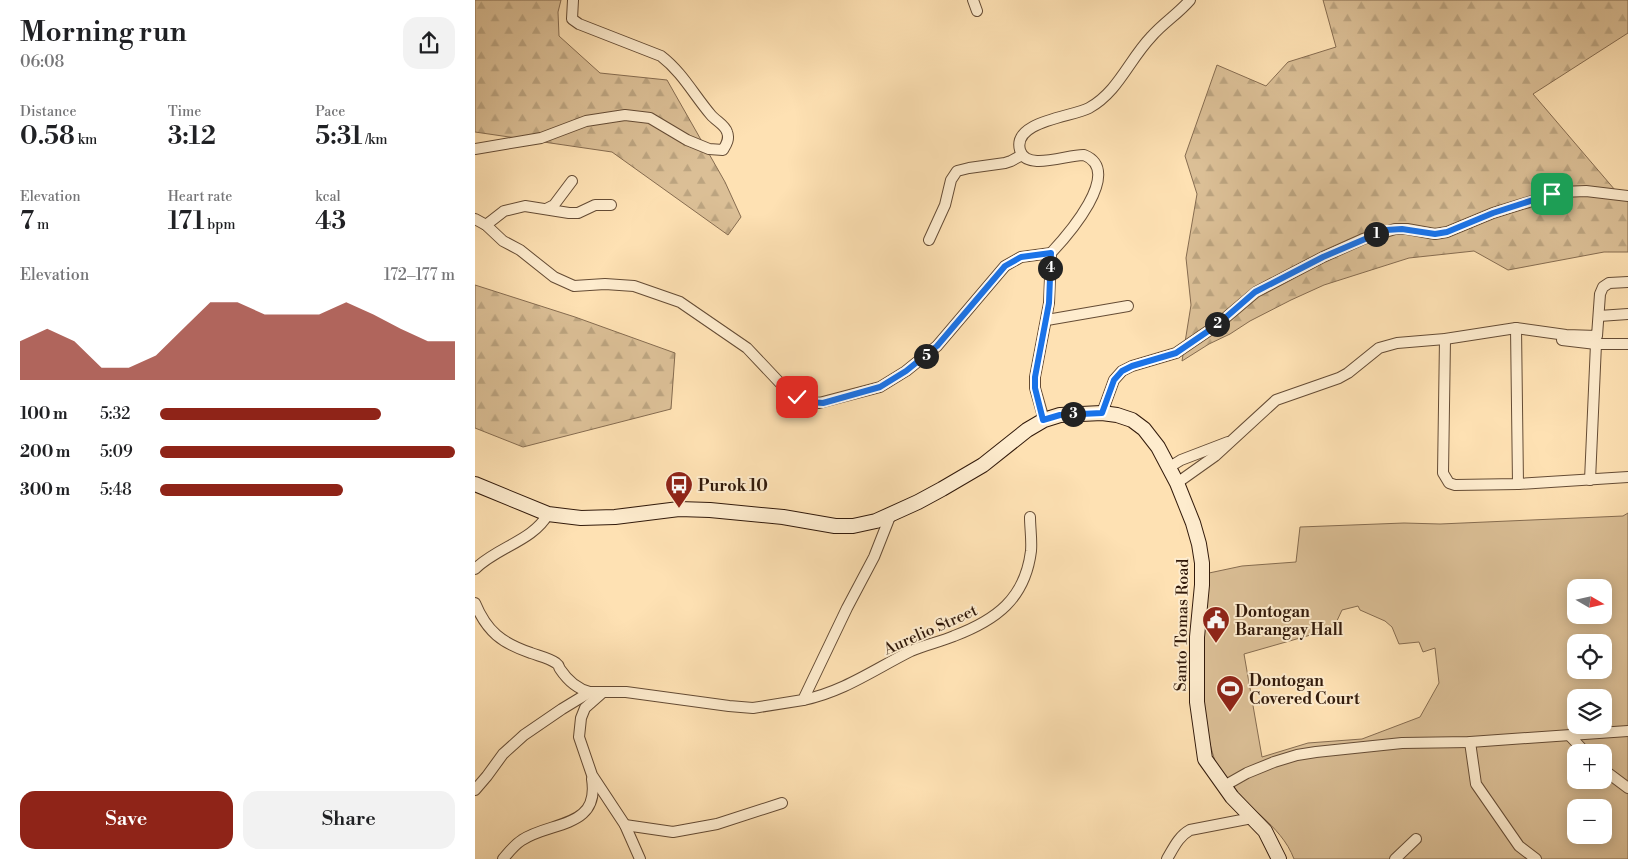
<!DOCTYPE html>
<meta charset="utf-8">
<style>
:root{--surface:#fff;--page:#f2f2f2;--text:#202124;--muted:#757577;--accent:#8f2418}
body{margin:0;font-family:"Libre Bodoni",serif;background:var(--page);color:var(--text);height:100vh;display:flex;flex-direction:column;font-size:19px;white-space:nowrap}
*{box-sizing:border-box;margin:0}
p{font-size:16px;color:var(--muted)}
.icon{flex:none;width:28px;height:28px;fill:none;stroke:currentColor;stroke-width:2;stroke-linecap:round;stroke-linejoin:round}
.map{position:relative;flex:1;overflow:hidden}
.side{display:flex;flex-direction:column;background:var(--surface);width:475px}
.side>*{flex:none}
.needle{width:32px;rotate:99deg}
.tools{position:absolute;left:1092px;top:579px;display:grid;gap:10px}
.tools a{display:grid;place-items:center;width:45px;height:45px;border-radius:10px;background:var(--surface);box-shadow:0 2px 12px #0003;font-size:25px}
.pin{position:absolute;display:grid;place-items:center;width:42px;height:42px;color:#fff;margin:-21px;border-radius:10px;box-shadow:0 2px 8px #0006}
.km{position:absolute;width:25px;height:25px;margin:-12px;border-radius:50%;background:#222;color:#fff;font-size:14px;line-height:25px;text-align:center}
.round{display:grid;place-items:center;flex:none;width:52px;height:52px;border-radius:15px;background:var(--page)}
.overview{display:flex;align-items:center;justify-content:space-between;height:85px;padding:0 20px}
h1{font-size:28px;font-weight:600;line-height:38px}
.figures{display:grid;grid-template-columns:repeat(3,1fr);gap:8px;height:85px;padding:5px 20px}
.figures div{display:grid;align-content:center}
.figures b{font-size:25px;font-weight:600}
.figures small{font-size:14px;font-weight:400}
.figures p{font-size:14px}
.chart{height:140px;padding:10px 20px}
.chart p{display:flex;justify-content:space-between}
.chart svg{width:100%;height:90px;margin-top:5px;fill:var(--accent);opacity:.7}
.cta{display:flex;gap:10px;margin-top:auto;padding:10px 20px}
.cta a{flex:1;height:58px;border-radius:15px;background:var(--accent);color:#fff;font-size:20px;font-weight:600;line-height:58px;text-align:center}
.cta a+a{background:var(--page);color:var(--text)}
ul{padding:0 20px;list-style:none;font-size:16px}
li{display:grid;grid-template-columns:80px 60px 1fr;align-items:center;height:38px}
li i{height:12px;border-radius:6px;background:var(--accent)}
main{display:flex;flex:1;min-height:0}
.map>svg:first-child{display:block}
</style>
<main>
<section class="side">
<div class="overview"><div><h1>Morning run</h1><p>06:08</p></div><a class="round"><svg class="icon" aria-label="share" viewBox="0 0 24 24"><path d="M12 15V3M7 8l5-5 5 5M5 13v7h14v-7"/></svg></a></div>
<div class="figures">
<div><p>Distance</p><b>0.58<small> km</small></b></div>
<div><p>Time</p><b>3:12</b></div>
<div><p>Pace</p><b>5:31<small> /km</small></b></div>
</div>
<div class="figures">
<div><p>Elevation</p><b>7<small> m</small></b></div>
<div><p>Heart rate</p><b>171<small> bpm</small></b></div>
<div><p>kcal</p><b>43</b></div>
</div>
<div class="chart"><p><span>Elevation</span>172–177 m</p>
<svg viewBox="0 0 160 44" preserveAspectRatio="none"><path d="M0 44V25L10 19L20 25L30 38L40 38L50 32L60 19L70 6L80 6L90 12L100 12L110 12L120 6L130 12L140 19L150 25L160 25V44z"/></svg>
</div>
<ul>
<li><b>100 m</b>5:32<i style="width:75%"></i></li>
<li><b>200 m</b>5:09<i style="width:100%"></i></li>
<li><b>300 m</b>5:48<i style="width:62%"></i></li>
</ul>
<div class="cta"><a>Save</a><a>Share</a></div>
</section>
<div class="map">
<svg width="1153" height="859" viewBox="0 0 1153 859">
<defs>
<pattern id="forest-firs" width="22" height="20" patternUnits="userSpaceOnUse" patternTransform="scale(1.25)"><rect width="22" height="20" fill="#dbbf96"/><path d="M5 1l3.5 6h-7zM16 11l3.5 6h-7z" fill="#bca480"/></pattern>
</defs>
<rect width="100%" height="100%" fill="#fee1b3"/>
<filter id="stains"><feTurbulence type="fractalNoise" baseFrequency=".004" numOctaves="4"/><feColorMatrix values="0 0 0 0 .2 0 0 0 0 .09 0 0 0 0 .02 0 0 0 .5 -.17"/></filter>
<radialGradient id="worn" r=".72"><stop offset=".6" stop-color="#630" stop-opacity="0"/><stop offset="1" stop-color="#630" stop-opacity=".3"/></radialGradient>
<path fill="#dbbf96" stroke="#866c50" fill-rule="evenodd" d="M 1153,513 L 1153,859 L 819,859 C 806,824 768,806 747,776 C 741,766 738,755 735,744 C 728,718 725,688 725,660 C 726,631 731,602 734,573 L 767,566 L 821,562 L 825,527 L 929,523 L 965,524 L 1148,516 ZM 1101,588 L 1129,588 L 1129,615 L 1101,615 ZM 883,606 L 885,610 L 910,621 L 917,627 L 924,644 L 944,642 L 948,652 L 960,648 L 964,683 L 945,717 L 887,739 L 833,743 L 787,757 L 769,654 L 839,634 L 860,625 L 867,610 ZM 1101,642 L 1129,642 L 1129,670 L 1101,670 ZM 1101,698 L 1129,698 L 1129,725 L 1101,725 ZM 1101,752 L 1129,752 L 1129,780 L 1101,780 ZM 1101,808 L 1129,808 L 1129,835 L 1101,835 Z"/>
<g fill="url(#forest-firs)" stroke="#866c50">
<polygon points="0,0 86,0 83,12 84,36 125,73 192,80 250,182 266,217 253,235 137,152 0,132"/>
<polygon points="848,0 1153,0 1153,33 1058,94 1140,190 1153,192 1153,252 1129,252 1033,270 999,251 934,258 849,285 816,300 775,321 755,334 734,344 707,361 716,305 711,258 722,194 710,156 742,65 791,86 813,62 861,47"/>
<polygon points="0,285 100,317 200,353 196,409 48,447 0,428"/>
</g>
<g fill="none" stroke-linecap="round" stroke-linejoin="round">
<defs>
<g id="street">
<polyline points="498,0 502,11"/>
<path d="M 0,149 L 66,138 L 111,121 L 150,115 L 175,118 L 212,140 L 234,149 L 248,150 C 251,145 255,139 252,132 C 250,125 241,121 236,115 C 219,95 207,72 186,56 L 104,24 L 97,19 L 98,0"/>
<polyline points="71,209 79,205 97,181"/>
<polyline points="0,219 11,225 28,241 45,250 79,277 99,286 130,284 159,286 205,302 272,348 306,384 322,397 329,400 344,403 405,387 431,371 462,346 530,266 546,257 576,253"/>
<polyline points="11,225 29,211 50,206 94,213 103,213 120,205 136,205"/>
<polyline points="454,240 470,205 476,180 482,171 494,168 530,163 536,161 547,155"/>
<polyline points="1124,316 1153,314"/>
<polyline points="572,320 653,306"/>
<polyline points="1041,328 1043,484"/>
<polyline points="970,339 968,473 974,483 980,485 1043,484 1153,477"/>
<polyline points="1087,340 1121,344 1153,344"/>
<polyline points="627,413 639,380 647,371 657,366 701,353 742,325 781,292 848,257 888,239 920,229 932,229 960,234 972,232 1018,213 1086,192 1111,191 1153,196"/>
<path d="M 569,420 L 560,388 L 560,377 L 574,303 L 576,253 C 591,237 650,171 609,155 C 593,154 551,172 545,150 C 537,121 597,117 614,108 C 643,92 654,60 676,37 C 688,23 703,14 715,0"/>
<polyline points="693,468 706,460 753,442"/>
<polyline points="1115,480 1121,344"/>
<polyline points="702,483 740,456 801,400 864,378 873,373 904,348 922,343 970,339 1041,328 1091,335 1122,336 1125,294 1128,287 1134,283 1153,282"/>
<path d="M 0,569 C 22,547 58,541 73,514"/>
<path d="M 0,603 C 12,632 27,643 56,653 C 64,656 74,658 81,663 C 85,666 83,666 85,669 C 93,681 102,689 115,692"/>
<polyline points="127,693 110,708 106,718 104,737 117,775 150,825 165,859"/>
<path d="M 328,700 C 368,692 400,669 436,651 C 449,645 465,642 479,636 C 521,620 550,599 556,551 C 557,540 555,528 555,517"/>
<polyline points="1095,736 1110,752"/>
<polyline points="995,742 1001,784 1044,846 1061,859"/>
<polyline points="1129,770 1153,788"/>
<polyline points="749,786 772,773 799,762 822,755 841,752 927,743 995,742 1153,731"/>
<polyline points="0,790 12,776 28,754 49,735 87,709 115,692 151,692 254,706 278,708 328,700 372,608 399,557 416,514"/>
<polyline points="150,825 198,832 242,824 307,803"/>
<path d="M 28,859 C 34,852 39,845 47,840 C 75,821 125,829 117,779"/>
<path d="M 692,859 C 699,847 704,836 715,830 L 777,818"/>
<polyline points="920,859 941,839"/>
</g>
<polyline id="secondary" points="0,484 73,514 106,518 140,517 204,509 235,510 308,517 360,526 378,526 401,521 443,502 467,489 508,465 552,430 569,420 585,415 627,413 642,415 657,420 669,429 683,447 702,483 718,523 724,544 727,563 727,585 722,637 722,702 730,759 757,797 790,831 804,859"/>
</defs>
<use href="#street" stroke="#654c35" stroke-width="12"/>
<use href="#secondary" stroke="#321a0b" stroke-width="16"/>
<use href="#street" stroke="#feecce" stroke-width="10"/>
<use href="#secondary" stroke="#feecce" stroke-width="14"/>
</g>
<g fill="none" stroke-linecap="round" stroke-linejoin="round">
<defs>
<polyline id="route" points="322,397 334,402 348,403 405,387 431,371 462,346 530,266 546,257 576,253 574,303 560,377 560,388 568,420 585,415 627,413 639,380 647,371 657,366 701,353 742,325 780,292 848,257 911,230 927,229 960,234 972,232 1018,213 1077,194"/>
</defs>
<use href="#route" stroke="#fff" stroke-width="10"/>
<use href="#route" stroke="#1a73e8" stroke-width="6"/>
</g>
<defs>
<symbol id="bus-pin" viewBox="-11 -11 22 30"><path d="M0 17L-7.5 6A9.5 9.5 0 1 1 7.5 6Z" fill="#8f2418" stroke="#feecce"/><path d="M-5-6H5V4H4V6H2V4H-2V6H-4V4H-5ZM-3.5-4V0h7V-4ZM-3.5 1.2v1.5H-2V1.2ZM2 1.2v1.5H3.5V1.2Z" fill="#fff"/></symbol>
<symbol id="civic-pin" viewBox="-11 -11 22 30"><path d="M0 17L-7.5 6A9.5 9.5 0 1 1 7.5 6Z" fill="#8f2418" stroke="#feecce"/><path d="M-.6-6.5H3V-4.5H.6V-3L4-1V1h2V6H-6V1h2V-1L-.6-3ZM-1.2 2.5V6h2.4V2.5Z" fill="#fff"/></symbol>
<symbol id="stadium-pin" viewBox="-11 -11 22 30"><path d="M0 17L-7.5 6A9.5 9.5 0 1 1 7.5 6Z" fill="#8f2418" stroke="#feecce"/><path d="M0-5a6.5 5 0 1 0 0 10a6.5 5 0 1 0 0-10ZM-3.5-1.8h7v3.6h-7Z" fill="#fff"/></symbol>
</defs>
<g fill-rule="evenodd">
<use href="#bus-pin" x="188" y="469" width="32" height="43"/>
<use href="#civic-pin" x="725" y="604" width="32" height="43"/>
<use href="#stadium-pin" x="739" y="673" width="32" height="43"/>
</g>
<g text-anchor="middle" stroke-width="4" stroke-linejoin="round" paint-order="stroke">
<g font-size="16" font-weight="bold" fill="#321a0b" stroke="#feecce" text-anchor="start">
<text x="223" y="491">Purok 10</text>
<text x="760" y="617">Dontogan<tspan x="760" dy="18">Barangay Hall</tspan></text>
<text x="774" y="686">Dontogan<tspan x="774" dy="18">Covered Court</tspan></text>
</g>
<g font-size="16" fill="#321a0b" stroke="#feecce">
<text transform="translate(706 625) rotate(-89)" y="6">Santo Tomas Road</text>
<text transform="translate(455 629) rotate(-24)" y="6">Aurelio Street</text>
</g>
</g>
<rect width="100%" height="100%" filter="url(#stains)"/>
<rect width="100%" height="100%" fill="url(#worn)"/>
</svg>
<div class="tools">
<a><svg class="needle" viewBox="-14 -14 28 28"><path d="M0-13l5 13h-10z" fill="#e53935"/><path d="M0 13l5-13h-10z" fill="#757577"/></svg></a>
<a><svg class="icon" aria-label="locate" viewBox="0 0 24 24"><circle cx="12" cy="12" r="6"/><path d="M12 2v4M12 18v4M2 12h4M18 12h4"/></svg></a>
<a><svg class="icon" aria-label="layers" viewBox="0 0 24 24"><path d="M12 4l9 5-9 5-9-5zM3 14l9 5 9-5"/></svg></a>
<a>+</a>
<a>−</a>
</div>
<div class="pin" style="left:1077px;top:194px;background:#1e9e55"><svg class="icon" aria-label="arrive" viewBox="0 0 24 24"><path d="M6 21V4h12l-3 4 3 4H6"/></svg></div>
<div class="pin" style="left:322px;top:397px;background:#d93025"><svg class="icon" aria-label="check" viewBox="0 0 24 24"><path d="M5 12l5 5 9-10"/></svg></div>
<b class="km" style="left:901px;top:234px">1</b>
<b class="km" style="left:742px;top:324px">2</b>
<b class="km" style="left:598px;top:414px">3</b>
<b class="km" style="left:575px;top:268px">4</b>
<b class="km" style="left:451px;top:356px">5</b>
</div>
</main>
